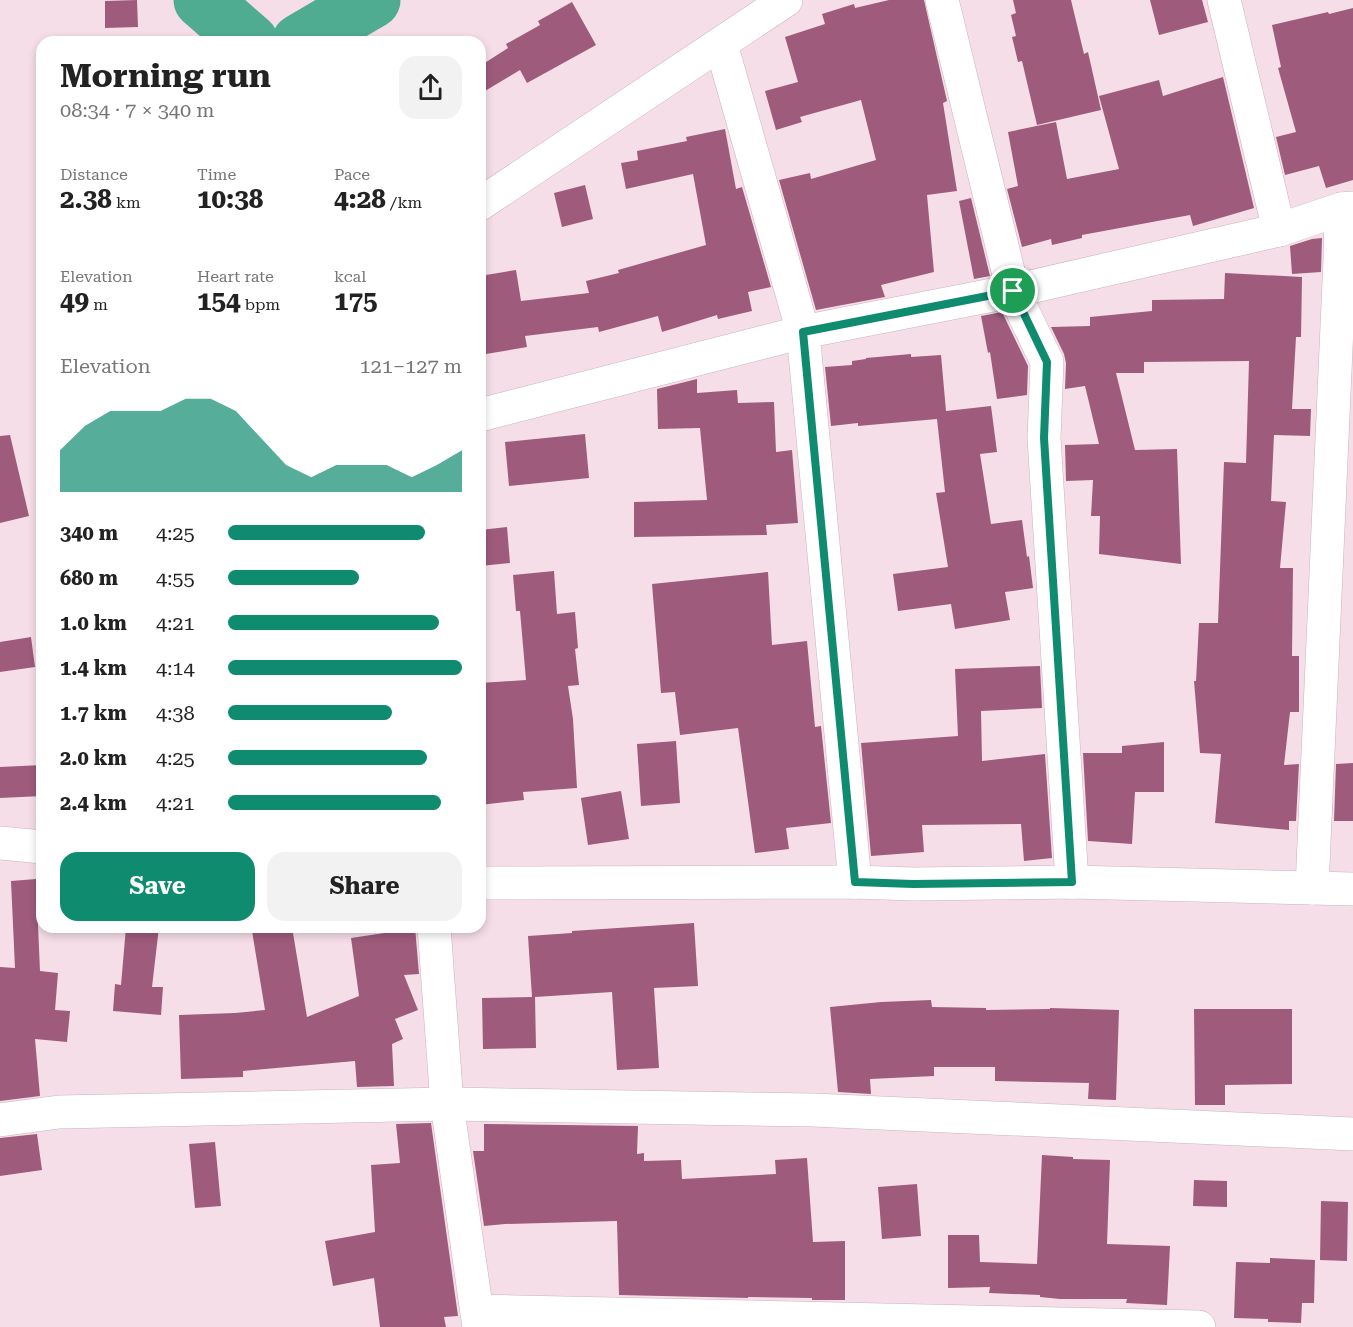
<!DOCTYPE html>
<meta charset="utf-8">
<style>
:root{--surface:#fff;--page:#f2f2f2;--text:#222;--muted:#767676;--accent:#0f8b6f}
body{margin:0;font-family:"Roboto Serif",serif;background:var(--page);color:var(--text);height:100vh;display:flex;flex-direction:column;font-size:22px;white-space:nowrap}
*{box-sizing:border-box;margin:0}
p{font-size:20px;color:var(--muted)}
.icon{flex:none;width:33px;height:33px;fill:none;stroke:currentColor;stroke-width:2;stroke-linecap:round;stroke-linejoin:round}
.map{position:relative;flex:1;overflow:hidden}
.panel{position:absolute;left:36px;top:36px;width:450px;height:897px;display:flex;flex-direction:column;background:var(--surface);border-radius:18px;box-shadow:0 3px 9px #0003}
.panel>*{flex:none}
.pin{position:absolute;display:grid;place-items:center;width:51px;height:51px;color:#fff;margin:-26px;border:3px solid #fff;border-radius:50%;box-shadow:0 2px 6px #0007}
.round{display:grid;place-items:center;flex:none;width:63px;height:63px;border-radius:18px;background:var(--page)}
.head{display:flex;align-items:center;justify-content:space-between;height:102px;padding:0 24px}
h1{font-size:33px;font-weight:700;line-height:45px}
.stats{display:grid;grid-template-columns:repeat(3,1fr);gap:9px;height:102px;padding:6px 24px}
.stats div{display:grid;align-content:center}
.stats b{font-size:26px;font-weight:700}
.stats small{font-size:16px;font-weight:400}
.stats p{font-size:16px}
.chart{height:168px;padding:12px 24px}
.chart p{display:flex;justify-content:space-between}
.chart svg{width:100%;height:108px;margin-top:6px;fill:var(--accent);opacity:.7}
.primary-button{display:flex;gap:12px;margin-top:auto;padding:12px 24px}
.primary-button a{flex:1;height:69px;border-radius:18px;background:var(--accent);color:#fff;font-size:24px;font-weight:700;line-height:69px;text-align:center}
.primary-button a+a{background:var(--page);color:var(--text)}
ul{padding:0 24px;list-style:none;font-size:20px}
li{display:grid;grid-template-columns:96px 72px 1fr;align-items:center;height:45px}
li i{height:15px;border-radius:8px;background:var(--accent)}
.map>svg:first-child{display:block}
</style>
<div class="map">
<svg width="1353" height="1327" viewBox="0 0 1353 1327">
<rect width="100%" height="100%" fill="#f6dee8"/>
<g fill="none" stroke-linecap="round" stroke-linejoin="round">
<g stroke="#4fac91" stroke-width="57">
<polyline points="202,0 250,42"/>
<polyline points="300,42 372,0"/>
</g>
</g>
<g fill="#9f5b7c">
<polygon points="137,0 138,27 105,28 105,1"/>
<polygon points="889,0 924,0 947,101 943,103 957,191 927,195 934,272 881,285 885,297 816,310 779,180 810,173 811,179 876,160 861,100 800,117 802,122 776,130 765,91 798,82 785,37 825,24 822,14 854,4 855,8"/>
<polygon points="1013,0 1071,0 1084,54 1088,52 1101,110 1037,125 1022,61 1018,62 1012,37 1016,36 1011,15 1016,13"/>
<polygon points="1150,0 1202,0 1208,22 1159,35"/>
<polygon points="572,2 596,45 527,83 520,70 480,94 480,66 508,48 506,44 540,25 538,21"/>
<polygon points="1353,8 1353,180 1326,188 1319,166 1285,175 1276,137 1296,132 1278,68 1281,67 1272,25 1328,12 1329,14"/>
<polygon points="1223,77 1254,208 1193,226 1190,215 1082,235 1082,238 1052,245 1051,239 1022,247 1007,189 1018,186 1008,132 1056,122 1067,179 1119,169 1099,96 1159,80 1163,96"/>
<polygon points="725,129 736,189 742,187 771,287 748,292 752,311 718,319 717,315 662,332 658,316 599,332 598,327 525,336 527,347 480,355 480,276 516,270 521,301 589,293 586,281 619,273 618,270 706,245 693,174 626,189 621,163 638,160 637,151 687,141 686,137"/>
<polygon points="585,185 593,219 562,227 554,193"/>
<polygon points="971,198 990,276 974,279 959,201"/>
<polygon points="1322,238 1321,272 1292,274 1290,246 1312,239"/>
<polygon points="1225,273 1302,277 1301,337 1296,337 1292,409 1311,409 1310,436 1274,435 1271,501 1286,502 1280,568 1293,568 1292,656 1299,656 1299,712 1290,712 1284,765 1299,764 1296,821 1289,821 1289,830 1215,823 1221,754 1200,753 1194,681 1196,681 1199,623 1218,623 1224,462 1246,463 1249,361 1144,362 1144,373 1116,373 1135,450 1177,449 1181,564 1099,554 1100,516 1091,516 1093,480 1066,481 1065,445 1099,444 1085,386 1065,389 1066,363 1064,354 1051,327 1090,326 1090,317 1152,311 1152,300 1224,299"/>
<polygon points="1002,312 1028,366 1027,395 997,399 990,352 988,353 981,316"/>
<polygon points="911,354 911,357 941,355 946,411 991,406 997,452 980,454 991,524 1022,520 1027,557 1029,556 1033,588 1005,592 1010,620 955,629 951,604 898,611 893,574 948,567 936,493 945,492 937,419 858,426 858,423 831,426 825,367 852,365 852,361 866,359 866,358"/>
<polygon points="697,379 697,393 737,390 738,403 774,402 776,452 792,450 798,523 766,525 767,535 634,537 634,502 707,500 700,428 658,429 657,389"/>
<polygon points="585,434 589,478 509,486 505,442"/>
<polygon points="10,435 29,516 0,523 0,436"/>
<polygon points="507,527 510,563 480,566 480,530"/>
<polygon points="554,571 557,614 575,612 578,648 575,649 579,685 568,686 573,719 577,788 523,792 524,800 480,805 480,683 526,680 520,611 516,611 513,575"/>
<polygon points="768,572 772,645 807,641 815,727 821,726 831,823 786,828 789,849 755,853 738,728 680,735 675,692 661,693 652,584"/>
<polygon points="31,637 35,667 0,672 0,642"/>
<polygon points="1040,666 1042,708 981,711 982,761 1045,754 1052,858 1024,861 1021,824 922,825 924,852 871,856 861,743 958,736 955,669"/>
<polygon points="676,741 680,803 641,806 637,744"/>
<polygon points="1164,742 1164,792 1135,792 1132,844 1088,841 1083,753 1122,753 1122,746"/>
<polygon points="1353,763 1353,821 1334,821 1336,764"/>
<polygon points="42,765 42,796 0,798 0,767"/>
<polygon points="621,791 629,839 588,845 581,798"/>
<polygon points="36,879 40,971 58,973 55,1010 70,1011 67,1042 35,1039 40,1096 0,1101 0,967 15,968 11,881"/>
<polygon points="694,923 698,986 654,988 659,1068 617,1070 612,992 535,997 536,1048 483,1049 482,998 532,997 528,936 572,933 572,931"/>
<polygon points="126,927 159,927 152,987 163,987 161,1015 113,1011 115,984 121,985"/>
<polygon points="275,927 292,927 307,1017 359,996 351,938 391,932 390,927 415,927 419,974 404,975 418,1010 395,1019 403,1039 392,1044 394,1086 357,1087 355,1061 243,1071 243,1077 181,1079 179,1015 235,1013 265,1010 252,931"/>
<polygon points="931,1000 932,1007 986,1008 986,1010 1050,1009 1050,1008 1119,1010 1116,1100 1088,1099 1089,1083 995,1081 995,1067 934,1067 934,1076 870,1079 871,1094 838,1092 830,1007 881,1002"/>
<polygon points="1194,1009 1292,1009 1292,1084 1225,1085 1225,1105 1195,1105"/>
<polygon points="431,1123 458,1316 444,1317 446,1327 380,1327 374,1278 333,1286 325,1241 375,1232 371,1165 400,1163 396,1124"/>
<polygon points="484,1124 638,1126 637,1154 644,1153 644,1161 681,1160 682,1179 776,1174 775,1160 807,1158 813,1242 845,1241 845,1300 812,1300 812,1298 748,1297 748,1298 619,1295 617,1221 505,1224 484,1226 473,1151 484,1151"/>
<polygon points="37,1134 42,1170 0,1176 0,1138"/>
<polygon points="215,1142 221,1206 195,1208 189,1144"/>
<polygon points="1042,1155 1073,1157 1073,1159 1110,1160 1107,1244 1170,1246 1167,1305 1126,1303 1127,1299 1060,1299 1040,1297 1040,1295 989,1293 990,1287 948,1288 948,1235 979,1235 980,1262 1037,1264"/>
<polygon points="1194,1180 1227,1181 1227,1207 1193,1206"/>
<polygon points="917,1184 921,1236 882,1239 878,1187"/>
<polygon points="1321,1201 1348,1202 1347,1261 1320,1260"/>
<polygon points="1270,1258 1315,1260 1314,1303 1302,1303 1301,1323 1268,1322 1268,1319 1234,1318 1236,1262 1270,1263"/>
</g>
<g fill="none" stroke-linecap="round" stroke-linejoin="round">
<defs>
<g id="minor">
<polyline points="942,0 1013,291 1047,362 1044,438 1072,882"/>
<polyline points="1224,0 1279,230"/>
<polyline points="721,44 803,332 855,882"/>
<polyline points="480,204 786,0"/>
<polyline points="480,415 803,332 1013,291 1279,230 1341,209 1353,208"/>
<polyline points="0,843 42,847"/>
<polyline points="480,883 855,882 913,884 1072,882 1353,889"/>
<polyline points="1312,888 1340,259 1341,209"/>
<polyline points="434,927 447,1104 479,1327"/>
<polyline points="0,1120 59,1112 447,1104 813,1110 1353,1134"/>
<polyline points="477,1311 1199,1327"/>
</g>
</defs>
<use href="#minor" stroke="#cab3bd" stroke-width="34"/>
<use href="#minor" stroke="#fff" stroke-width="33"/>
</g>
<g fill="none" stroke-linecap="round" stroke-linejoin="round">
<defs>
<polygon id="route" points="1013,291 1047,362 1044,438 1072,882 913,884 855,882 803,332"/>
</defs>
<use href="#route" stroke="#fff" stroke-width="12"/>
<use href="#route" stroke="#0f8b6f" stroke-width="8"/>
</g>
</svg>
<div class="pin" style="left:1013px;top:291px;background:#1e9e55"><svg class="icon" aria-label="arrive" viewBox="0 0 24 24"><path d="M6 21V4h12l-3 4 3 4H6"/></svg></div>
<section class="panel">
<div class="head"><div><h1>Morning run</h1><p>08:34 · 7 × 340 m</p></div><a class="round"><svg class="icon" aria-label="share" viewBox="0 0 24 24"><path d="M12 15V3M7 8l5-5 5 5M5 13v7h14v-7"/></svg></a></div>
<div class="stats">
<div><p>Distance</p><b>2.38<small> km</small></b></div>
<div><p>Time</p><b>10:38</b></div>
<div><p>Pace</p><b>4:28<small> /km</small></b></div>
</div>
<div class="stats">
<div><p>Elevation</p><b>49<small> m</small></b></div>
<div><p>Heart rate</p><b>154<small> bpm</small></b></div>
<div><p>kcal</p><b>175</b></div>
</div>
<div class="chart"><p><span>Elevation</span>121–127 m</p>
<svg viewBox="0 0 160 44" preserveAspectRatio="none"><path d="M0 44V27L10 17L20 11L30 11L40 11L50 6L60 6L70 11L80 22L90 33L100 38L110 33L120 33L130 33L140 38L150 33L160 27V44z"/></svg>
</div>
<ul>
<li><b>340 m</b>4:25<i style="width:84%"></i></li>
<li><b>680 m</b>4:55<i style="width:56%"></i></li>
<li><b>1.0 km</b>4:21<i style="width:90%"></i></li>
<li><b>1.4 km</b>4:14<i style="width:100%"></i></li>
<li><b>1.7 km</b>4:38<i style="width:70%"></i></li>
<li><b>2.0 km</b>4:25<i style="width:85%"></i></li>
<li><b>2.4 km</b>4:21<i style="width:91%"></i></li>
</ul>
<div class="primary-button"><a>Save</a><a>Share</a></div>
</section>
</div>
